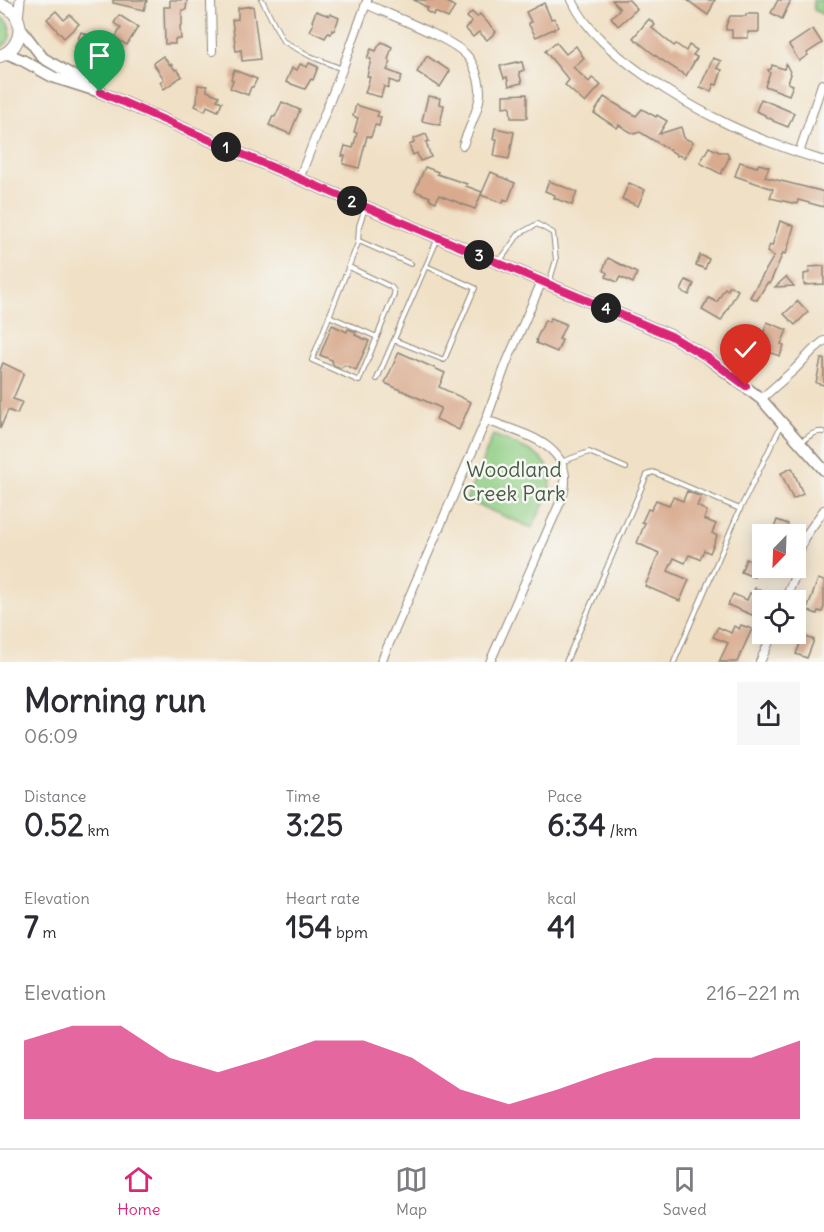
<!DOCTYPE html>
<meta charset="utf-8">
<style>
:root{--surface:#fff;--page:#f7f7f7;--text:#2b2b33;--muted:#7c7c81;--line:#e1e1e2;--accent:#db2777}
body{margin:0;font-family:Delius,sans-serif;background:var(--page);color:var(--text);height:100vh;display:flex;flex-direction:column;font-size:22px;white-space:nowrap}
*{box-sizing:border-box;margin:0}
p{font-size:20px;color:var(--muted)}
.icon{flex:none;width:33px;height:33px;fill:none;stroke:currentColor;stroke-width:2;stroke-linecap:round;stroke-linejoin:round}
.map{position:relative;height:662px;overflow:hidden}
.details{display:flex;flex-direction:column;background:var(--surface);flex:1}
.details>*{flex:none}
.needle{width:39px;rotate:203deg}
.fabs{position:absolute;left:752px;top:524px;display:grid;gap:12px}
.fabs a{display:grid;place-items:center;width:54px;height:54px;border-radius:0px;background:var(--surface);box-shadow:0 3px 15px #0003;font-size:30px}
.pin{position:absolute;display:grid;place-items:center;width:51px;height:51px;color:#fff;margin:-62px -26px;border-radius:50% 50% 50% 0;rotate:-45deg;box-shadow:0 0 6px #0007}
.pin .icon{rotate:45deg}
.km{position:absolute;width:30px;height:30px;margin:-15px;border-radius:50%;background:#222;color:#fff;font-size:16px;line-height:30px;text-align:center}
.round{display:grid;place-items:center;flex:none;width:63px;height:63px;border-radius:0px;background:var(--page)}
.overview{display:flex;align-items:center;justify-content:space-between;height:102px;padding:0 24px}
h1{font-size:33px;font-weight:800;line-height:45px}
.stats{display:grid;grid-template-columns:repeat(3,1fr);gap:9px;height:102px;padding:6px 24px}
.stats div{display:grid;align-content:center}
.stats b{font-size:30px;font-weight:800}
.stats small{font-size:16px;font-weight:400}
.stats p{font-size:16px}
.chart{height:168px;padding:12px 24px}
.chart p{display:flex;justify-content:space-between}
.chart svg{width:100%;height:108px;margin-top:6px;fill:var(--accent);opacity:.7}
.dock{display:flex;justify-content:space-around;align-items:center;height:84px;border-top:2px solid var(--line);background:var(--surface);font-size:16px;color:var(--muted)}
.dock a{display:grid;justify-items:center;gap:3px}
.dock .current{color:var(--accent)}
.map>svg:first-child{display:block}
</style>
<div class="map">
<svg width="824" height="662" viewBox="0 0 824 662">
<rect width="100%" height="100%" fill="#f6f6f2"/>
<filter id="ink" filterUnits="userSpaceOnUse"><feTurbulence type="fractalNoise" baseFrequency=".0167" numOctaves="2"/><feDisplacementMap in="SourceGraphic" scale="12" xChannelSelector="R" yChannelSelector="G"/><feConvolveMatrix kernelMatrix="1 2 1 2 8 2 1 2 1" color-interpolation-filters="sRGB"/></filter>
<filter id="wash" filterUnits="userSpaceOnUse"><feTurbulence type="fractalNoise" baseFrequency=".008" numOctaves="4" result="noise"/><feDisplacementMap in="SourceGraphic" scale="24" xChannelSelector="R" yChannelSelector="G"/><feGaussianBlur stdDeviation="1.35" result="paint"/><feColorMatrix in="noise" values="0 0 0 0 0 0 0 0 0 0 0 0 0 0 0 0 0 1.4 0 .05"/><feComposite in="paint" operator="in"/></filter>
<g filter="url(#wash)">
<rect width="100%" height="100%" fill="#f0e0c5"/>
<g fill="#90ce84" stroke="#5e7c58" stroke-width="1.5">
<polygon points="813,0 824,0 824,15 814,10"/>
<path d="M 0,17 C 14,24 14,40 0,48 Z"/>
<path d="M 493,435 C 512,443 552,454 551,479 C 551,493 538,515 532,528 L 466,500 Z"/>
</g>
<g id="blocks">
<g fill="#d9aa8e">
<polygon points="113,0 147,0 144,10 113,3"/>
<polygon points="170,0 187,0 186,10 182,10 182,26 180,26 181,39 175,39 175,44 165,44 164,7 170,7"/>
<polygon points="414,0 444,0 455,7 448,18 435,12 433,15 426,11 428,8"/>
<polygon points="612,0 629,0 637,9 618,26 611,17 620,9"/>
<polygon points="687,0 715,0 708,15"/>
<polygon points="778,0 791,0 782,19 771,13"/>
<polygon points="544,3 551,19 554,18 558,27 536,37 528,23 531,22 526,12"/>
<polygon points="253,6 260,59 242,61 241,50 236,51 232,20 238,19 238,8"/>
<polygon points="56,11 64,20 70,15 79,24 64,38 47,19"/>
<polygon points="316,11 329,16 330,14 339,18 334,31 332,30 331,34 328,33 325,38 310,31 313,25 313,22 312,21"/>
<polygon points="472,12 477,17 480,14 496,32 487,40 479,32 473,37 465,28 472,22 467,17"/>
<polygon points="746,14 759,14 759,32 748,32 748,38 732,38 732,30 726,30 726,26 730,16 746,16"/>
<polygon points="119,15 138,27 127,45 115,38 121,28 114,23"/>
<polygon points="649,19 655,25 652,28 674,46 676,44 686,51 689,45 697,50 693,55 697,57 686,76 660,59 633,38"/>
<polygon points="813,29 822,43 807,53 808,55 799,61 789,45"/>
<polygon points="81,32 90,36 89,37 96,40 95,42 105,46 100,57 75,47"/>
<polygon points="382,42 392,47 388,60 391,62 387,70 402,76 399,84 390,80 388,88 384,86 381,97 365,93 370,77 367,76 371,59 367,58 371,49 376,51 379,45"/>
<polygon points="556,42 566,54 576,46 584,58 573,67 589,82 592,78 601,85 585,103 565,85 569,80 545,51"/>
<polygon points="163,56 170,65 171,64 175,70 177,69 182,76 164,89 160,82 164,79 153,63"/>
<polygon points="427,56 450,71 440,87 417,72"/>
<polygon points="713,58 721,61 717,68 722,70 717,85 714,84 711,91 700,87"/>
<polygon points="517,62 517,63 522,62 524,70 519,72 522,83 509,86 507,77 504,78 500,66"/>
<polygon points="309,63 318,67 313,80 311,79 305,89 286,82 292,68 297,70 300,64 307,67"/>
<polygon points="786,64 791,74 788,83 793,85 789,95 765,86 770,73 768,70 771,69 772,65 784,69"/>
<polygon points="234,70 257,79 253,87 251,87 248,95 230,88 233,80 231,79"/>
<polygon points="198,85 207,86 207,91 219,96 217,100 222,102 218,111 207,106 205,111 195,106 197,102"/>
<polygon points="527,94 527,118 511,118 510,106 503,107 503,95"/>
<polygon points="428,96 440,98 439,104 444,105 440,125 422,121"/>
<polygon points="604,97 636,116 642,109 656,117 657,115 667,121 659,134 681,127 684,138 693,142 684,158 679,155 677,156 676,154 640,132 634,134 619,125 617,128 594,113"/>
<polygon points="761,99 794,113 788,127 773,121 773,120 765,116 765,115 756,111"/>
<polygon points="282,102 300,110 290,134 269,125 273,116 275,117"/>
<polygon points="356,105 379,112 377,116 381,117 379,126 375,125 371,137 367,136 359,168 343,164 345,156 342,156 345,146 353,148 357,133 354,132 358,118 353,116"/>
<polygon points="495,128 514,132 509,159 494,156 497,139 493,139"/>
<polygon points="426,134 429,141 426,142 431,157 420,161 417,153 413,155 409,145 414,143 413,139"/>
<polygon points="709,147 719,152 727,152 729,158 721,174 700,163"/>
<polygon points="740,162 757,167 759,164 769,167 765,177 821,191 824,193 824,207 798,200 797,204 770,198 773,189 735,176"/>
<polygon points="425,167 438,172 437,174 467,184 466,186 482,192 475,209 439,195 436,202 429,199 430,197 415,191"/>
<polygon points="491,172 498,175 498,176 515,183 508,201 504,199 503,203 481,195"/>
<polygon points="549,181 577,192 572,205 554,198 555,195 545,191"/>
<polygon points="629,183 645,190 638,206 622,199"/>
<polygon points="780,221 794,226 786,254 783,253 770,283 767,283 757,300 750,297 774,256 767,252 770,245 772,246"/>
<polygon points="700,255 709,259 705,269 696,265"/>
<polygon points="608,258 637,273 633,283 620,277 617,282 606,277 607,273 603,270"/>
<polygon points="824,266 824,284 804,285 804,274 810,273 809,267"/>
<polygon points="786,277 794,286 775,287"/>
<polygon points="686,280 694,284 689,295 681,291"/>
<polygon points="730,286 738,290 721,321 702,310 709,298 717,302 725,288 728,290"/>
<polygon points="798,301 808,312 795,325 784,314"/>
<polygon points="551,318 566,324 559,339 562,340 557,352 536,343 537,341 536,340 545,320 549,322"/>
<polygon points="767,322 787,330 781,344 784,345 780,356 754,347 758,336 762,338"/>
<polygon points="332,325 347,332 348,329 356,332 355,335 369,341 356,370 345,365 341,368 333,365 332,360 320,355"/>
<polygon points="399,352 445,373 439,387 471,402 459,430 436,419 441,408 385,383"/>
<polygon points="821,359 824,359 824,385 816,383"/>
<polygon points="3,363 24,373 13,399 22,402 17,414 8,410 0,429 0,370"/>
<polygon points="792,468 803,494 793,499 781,473"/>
<polygon points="687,491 701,497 697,506 707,511 704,519 716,524 712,533 717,536 710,553 704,550 700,559 689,555 685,563 674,558 668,571 689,580 680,601 645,586 659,553 637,543 645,523 642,522 648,509 651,510 656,500 669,505 673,497 683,501"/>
<polygon points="777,520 788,524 785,534 772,534"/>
<polygon points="746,559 759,564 754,577 741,572"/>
<polygon points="818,579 824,581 824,607 822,612 818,611 817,614 807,610"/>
<polygon points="755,588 766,593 764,600 762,600 762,605 757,617 728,605 733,594 747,600 750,593 753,594"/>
<polygon points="741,625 752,629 737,662 719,662 728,643 713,637 718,627 731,633 734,626 739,629"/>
<polygon points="803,636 814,640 807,658 796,654"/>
</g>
</g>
</g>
<g filter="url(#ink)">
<use href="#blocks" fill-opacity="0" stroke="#8e8678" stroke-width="1.5"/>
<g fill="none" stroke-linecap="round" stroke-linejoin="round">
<defs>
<g id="service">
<polyline points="262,0 283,41 310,56 342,69"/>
<polyline points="359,241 411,264"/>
<polyline points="499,262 519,234 537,224 553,233 556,260 549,283"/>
<polyline points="349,267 391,287 394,291 394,295 359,381 312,360 358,243 359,226 365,208"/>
<polyline points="329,316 377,337"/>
<polyline points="394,340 444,360 475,288 426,266"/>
<polyline points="377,379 438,238"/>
<path d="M 801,442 C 808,437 815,430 824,432"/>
<polyline points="561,462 589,452 626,468"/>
<polyline points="566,662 647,475 653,472 740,509"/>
<polyline points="674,662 740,509 781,426"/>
</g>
<g id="minor">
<polyline points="211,0 212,51"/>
<path d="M 572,0 C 586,31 616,55 644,75 C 702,116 756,140 824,161"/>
<path d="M 366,4 C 388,14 456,40 468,57 C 475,66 480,81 480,92 C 480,108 468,130 463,145"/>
<polyline points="799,153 822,84"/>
<polyline points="299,179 342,70 367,1"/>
<polyline points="761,399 795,369 813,350 824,341"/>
<path d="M 486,420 C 523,434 579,445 562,498 L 490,662"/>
<polyline points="785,600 795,576 798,556 804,538 824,510"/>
<polyline points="381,662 486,420 506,364 542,281"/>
<polyline points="760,662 773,633"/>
</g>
<polyline id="tertiary" points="18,19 20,0"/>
<g id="secondary">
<polyline points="20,28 43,58 84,82"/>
<polyline points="6,53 22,60 53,77 100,92 267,165 671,336 708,358 761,399 824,470"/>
</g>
<path id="primary" d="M 0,4 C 27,12 25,47 0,56"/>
</defs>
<use href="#service" stroke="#8e8678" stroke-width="6"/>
<use href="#minor" stroke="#8e8678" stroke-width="10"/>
<use href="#tertiary" stroke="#8e8678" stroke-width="11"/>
<use href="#secondary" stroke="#8e8678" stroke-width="13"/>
<use href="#primary" stroke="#8e8678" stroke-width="14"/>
<use href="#service" stroke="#fff" stroke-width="4"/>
<use href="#minor" stroke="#fff" stroke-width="8"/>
<use href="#tertiary" stroke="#fff" stroke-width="9"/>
<use href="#secondary" stroke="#fff" stroke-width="10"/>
<use href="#primary" stroke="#fff" stroke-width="12"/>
</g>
</g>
<g fill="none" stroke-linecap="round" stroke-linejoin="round" filter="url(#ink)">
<defs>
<polyline id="route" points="100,92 267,165 671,336 708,358 746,386"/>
</defs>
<use href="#route" stroke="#fff" stroke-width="12"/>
<use href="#route" stroke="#db2777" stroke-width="8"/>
</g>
<g text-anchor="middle" stroke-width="5" stroke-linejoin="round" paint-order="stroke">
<g font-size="21" fill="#495c46" stroke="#f6f6f2">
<text x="514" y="477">Woodland<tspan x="514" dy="24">Creek Park</tspan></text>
</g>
</g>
</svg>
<div class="fabs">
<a><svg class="needle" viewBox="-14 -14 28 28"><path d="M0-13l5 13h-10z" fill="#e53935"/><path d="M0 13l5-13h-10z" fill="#7c7c81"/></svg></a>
<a><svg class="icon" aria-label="locate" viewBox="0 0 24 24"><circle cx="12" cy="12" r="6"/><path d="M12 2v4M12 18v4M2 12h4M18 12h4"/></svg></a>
</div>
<div class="pin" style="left:100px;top:92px;background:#1e9e55"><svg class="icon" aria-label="arrive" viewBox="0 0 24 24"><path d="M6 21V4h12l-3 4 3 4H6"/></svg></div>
<div class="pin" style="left:746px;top:386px;background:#d93025"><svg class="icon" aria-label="check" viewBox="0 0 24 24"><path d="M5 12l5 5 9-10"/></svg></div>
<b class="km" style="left:226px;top:147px">1</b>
<b class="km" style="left:352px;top:201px">2</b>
<b class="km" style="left:479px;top:255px">3</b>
<b class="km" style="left:606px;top:308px">4</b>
</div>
<section class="details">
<div class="overview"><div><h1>Morning run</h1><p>06:09</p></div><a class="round"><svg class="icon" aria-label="share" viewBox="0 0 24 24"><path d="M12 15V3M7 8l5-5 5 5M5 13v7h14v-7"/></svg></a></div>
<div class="stats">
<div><p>Distance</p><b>0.52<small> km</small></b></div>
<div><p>Time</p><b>3:25</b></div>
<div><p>Pace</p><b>6:34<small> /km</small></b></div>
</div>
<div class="stats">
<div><p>Elevation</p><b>7<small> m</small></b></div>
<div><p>Heart rate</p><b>154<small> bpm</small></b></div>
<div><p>kcal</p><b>41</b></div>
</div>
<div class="chart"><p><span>Elevation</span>216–221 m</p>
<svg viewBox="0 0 160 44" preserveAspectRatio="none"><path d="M0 44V12L10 6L20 6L30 19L40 25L50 19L60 12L70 12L80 19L90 32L100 38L110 32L120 25L130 19L140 19L150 19L160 12V44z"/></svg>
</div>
</section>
<nav class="dock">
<a class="current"><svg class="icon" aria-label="home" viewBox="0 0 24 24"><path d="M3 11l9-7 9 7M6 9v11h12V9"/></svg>Home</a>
<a><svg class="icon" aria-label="map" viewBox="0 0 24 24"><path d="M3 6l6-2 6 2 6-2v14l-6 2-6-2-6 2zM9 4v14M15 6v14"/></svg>Map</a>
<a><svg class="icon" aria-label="saved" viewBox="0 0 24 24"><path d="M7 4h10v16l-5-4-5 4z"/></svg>Saved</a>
</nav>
